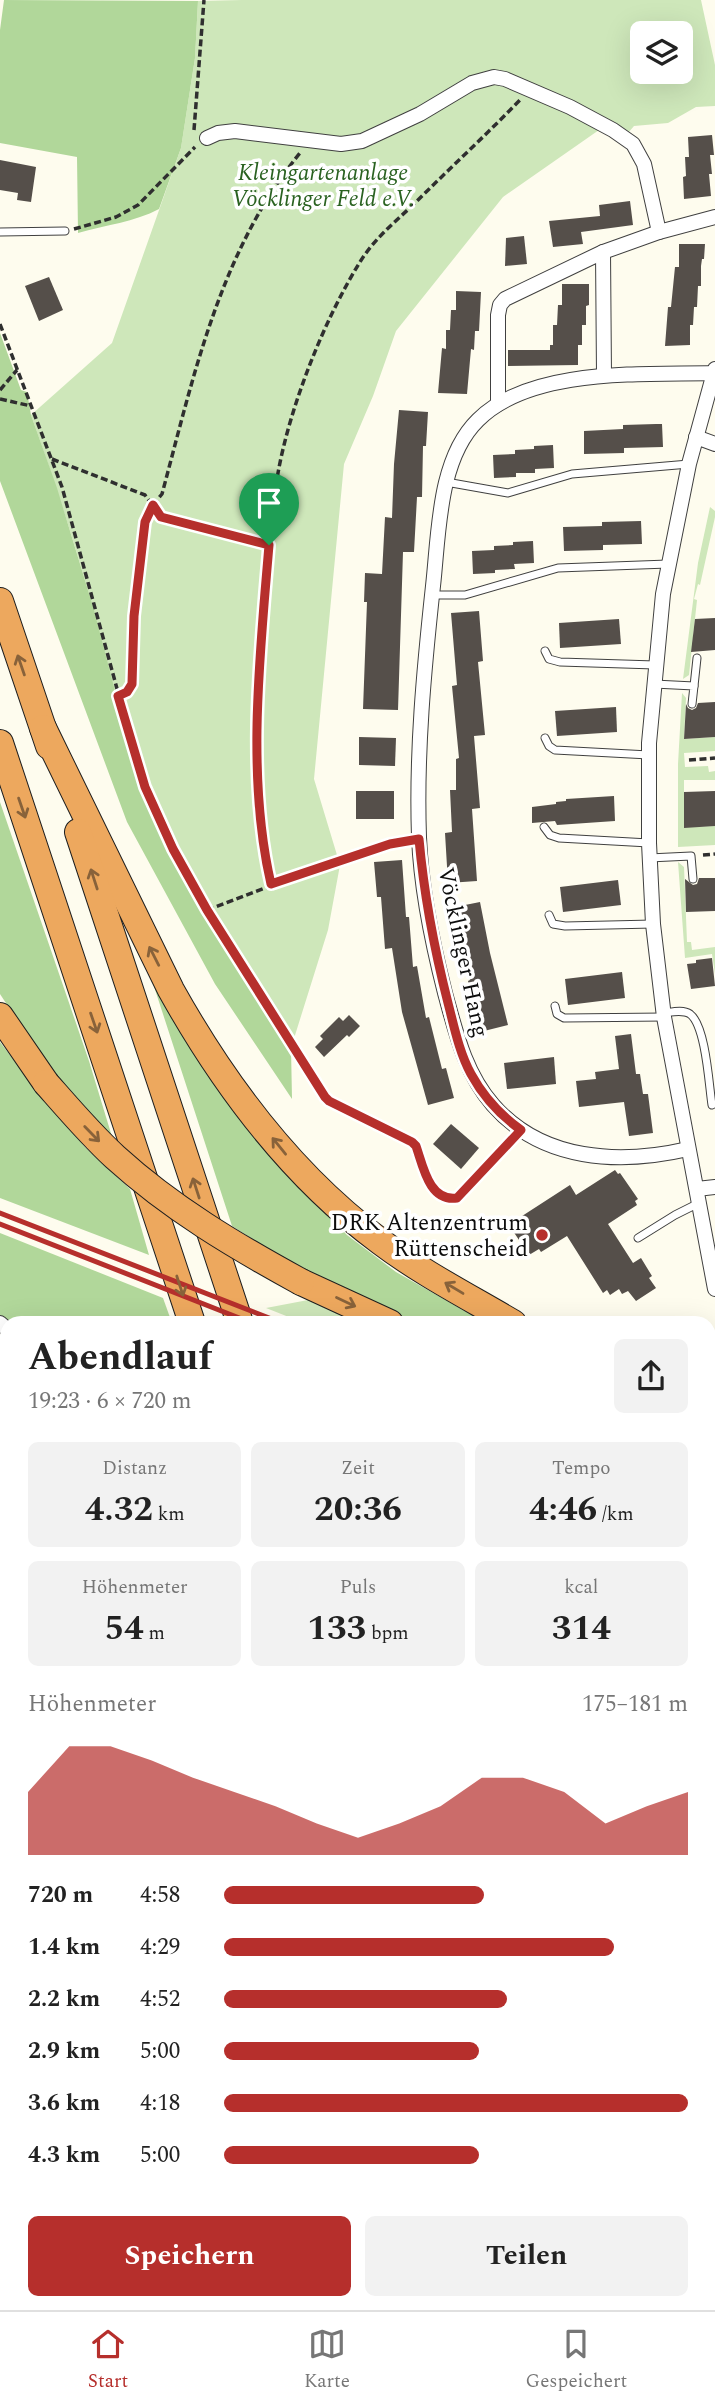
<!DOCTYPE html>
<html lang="de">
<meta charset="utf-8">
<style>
:root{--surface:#fff;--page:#f2f2f2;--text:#222;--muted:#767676;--line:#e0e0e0;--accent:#b62f2c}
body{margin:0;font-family:Spectral,serif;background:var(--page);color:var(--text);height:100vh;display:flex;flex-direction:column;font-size:26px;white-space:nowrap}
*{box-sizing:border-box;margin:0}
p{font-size:23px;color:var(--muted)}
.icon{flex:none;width:38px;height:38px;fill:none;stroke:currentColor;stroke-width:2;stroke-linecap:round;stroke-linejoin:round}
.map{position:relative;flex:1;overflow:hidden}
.side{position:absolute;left:0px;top:1316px;width:716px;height:994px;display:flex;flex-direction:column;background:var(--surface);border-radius:21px 21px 0 0;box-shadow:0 7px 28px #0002}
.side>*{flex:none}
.buttons{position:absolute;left:630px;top:21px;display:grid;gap:14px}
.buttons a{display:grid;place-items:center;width:63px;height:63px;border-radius:10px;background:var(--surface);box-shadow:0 7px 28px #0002;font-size:35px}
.pin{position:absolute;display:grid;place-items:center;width:60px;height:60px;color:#fff;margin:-72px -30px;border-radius:50% 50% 50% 0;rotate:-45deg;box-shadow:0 0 7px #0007}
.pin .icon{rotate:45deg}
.round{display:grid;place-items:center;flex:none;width:74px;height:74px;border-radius:10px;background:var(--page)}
.head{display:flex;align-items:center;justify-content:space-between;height:119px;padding:0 28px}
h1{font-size:38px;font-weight:700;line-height:52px}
.metrics{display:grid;grid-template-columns:repeat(3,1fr);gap:10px;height:119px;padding:7px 28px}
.metrics div{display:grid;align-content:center;border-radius:10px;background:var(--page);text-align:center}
.metrics b{font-size:35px;font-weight:700}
.metrics small{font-size:19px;font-weight:400}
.metrics p{font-size:19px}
.chart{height:196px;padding:14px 28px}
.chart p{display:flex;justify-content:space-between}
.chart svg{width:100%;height:126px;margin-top:7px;fill:var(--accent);opacity:.7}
.cta{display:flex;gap:14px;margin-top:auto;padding:14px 28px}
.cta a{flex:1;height:80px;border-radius:10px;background:var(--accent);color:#fff;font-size:28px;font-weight:700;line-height:80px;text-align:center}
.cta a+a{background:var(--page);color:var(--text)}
ul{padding:0 28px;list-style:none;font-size:23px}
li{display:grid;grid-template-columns:112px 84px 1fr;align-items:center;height:52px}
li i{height:18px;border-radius:9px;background:var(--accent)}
.dock{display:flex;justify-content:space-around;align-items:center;height:98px;border-top:2px solid var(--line);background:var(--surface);font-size:19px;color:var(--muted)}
.dock a{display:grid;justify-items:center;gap:4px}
.dock .active{color:var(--accent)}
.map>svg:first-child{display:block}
</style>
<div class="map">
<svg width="715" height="2310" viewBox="0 0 715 2310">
<rect width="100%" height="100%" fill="#fefcee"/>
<g fill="#cee7ba" fill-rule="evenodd">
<path d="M 242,0 L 701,0 L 715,65 L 715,106 L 696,107 L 668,123 L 634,126 L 622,140 L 599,130 L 503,197 L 396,331 L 373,396 L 344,464 L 314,779 L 340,865 L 328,930 L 291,1048 C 244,973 185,891 152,811 C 125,747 112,679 94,612 C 76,546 54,480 31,415 L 112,343 L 181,148 L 195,58 L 198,1 ZM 642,33 L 681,33 L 681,72 L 642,72 Z"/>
<polygon points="710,507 715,511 715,517 700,585 698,584 694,599 697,600 689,675 683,679 698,563"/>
<polygon points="682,693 686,698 684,739 715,737 715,751 684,753 685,767 708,766 709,772 715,771 715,780 684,780 684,827 715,826 715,845 678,847 678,764"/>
<polygon points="678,862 684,867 687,942 691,942 692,950 715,947 715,974 712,954 685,958"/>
<polygon points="308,1300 359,1323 304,1323 266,1308"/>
<polygon points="1,1983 7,1986 7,2084 0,2070"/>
</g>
<g fill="#b1d79a">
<path d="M 4,0 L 198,1 L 195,58 L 181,148 L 159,209 C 135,222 105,225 78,233 L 77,157 L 0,143 L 0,30 Z"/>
<polygon points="0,333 21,390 27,392 31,415 57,488 94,610 129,745 150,807 191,888 291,1048 292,1099 215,984 127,822 0,481"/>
<polygon points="0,802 89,1061 113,1140 53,1075 0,994"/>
<polygon points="148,968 305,1192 347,1235 396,1272 486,1323 413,1323 312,1277 232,1226"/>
<polygon points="0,1042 38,1092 85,1147 130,1189 149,1255 0,1198"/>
<polygon points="0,1233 163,1298 172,1323 8,1323 0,1316"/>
<polygon points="0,1342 7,1350 7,1499 0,1493"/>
</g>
<g fill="#554f4a">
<polygon points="712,135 714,155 710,155 712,174 709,174 711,196 684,199 683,177 686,176 685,157 689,157 688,137"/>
<polygon points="0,160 36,167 31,202 17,200 18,193 0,190"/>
<polygon points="630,201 633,225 581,232 583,244 553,247 549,221 600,216 599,205"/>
<polygon points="524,236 527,264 505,266 506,238"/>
<polygon points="679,244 705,244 704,259 702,259 701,266 701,286 698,286 697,307 694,307 693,325 690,325 690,345 665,346 668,307 671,307 675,267 679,267"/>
<polygon points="49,277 63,310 39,321 25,286"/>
<polygon points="562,284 589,284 589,305 586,306 586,325 582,325 582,345 578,345 578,365 508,366 508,350 550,350 550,345 553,345 553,325 557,325 558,305 562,305"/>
<polygon points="456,291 481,292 479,331 475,331 474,350 471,349 467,394 438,393 442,348 446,349 446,330 450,330 451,310 456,310"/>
<polygon points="399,410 428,412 426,446 423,446 422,497 417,497 414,552 403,552 398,710 363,709 367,602 364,602 365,573 382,574 385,517 392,518 394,464"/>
<polygon points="656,424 662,424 663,447 624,448 624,453 584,454 584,431 623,429 623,425"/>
<polygon points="553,445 554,468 535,469 535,473 516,473 516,477 494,478 493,455 515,454 515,450 534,449 534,446"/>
<polygon points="641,521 642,544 603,545 603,550 564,551 563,527 602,526 602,522"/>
<polygon points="533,541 534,563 514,564 515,569 495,570 495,573 473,574 472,551 494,550 494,546 513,545 513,542"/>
<polygon points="479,611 483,661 478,662 485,735 474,736 480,808 472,809 477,881 448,883 445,833 452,832 450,790 456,790 456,759 459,758 452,686 457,685 451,613"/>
<polygon points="715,618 715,650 691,652 695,619"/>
<polygon points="619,619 621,644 560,648 559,623"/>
<polygon points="715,702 715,737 684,739 686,704 688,708 692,710 696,708 698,703"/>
<polygon points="616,707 617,732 557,736 555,711"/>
<polygon points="359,737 396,738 395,766 359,765"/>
<rect x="356" y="791" width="38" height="28"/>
<polygon points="715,791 715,826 684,828 684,792"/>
<polygon points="614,796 615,821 557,825 555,821 532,823 532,807 556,804 556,802 566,801 566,799"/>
<polygon points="402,860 406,917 409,917 413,967 417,966 426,1018 429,1017 442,1069 446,1068 454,1098 428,1105 402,1012 392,948 385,949 381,897 377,897 374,862"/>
<polygon points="699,878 715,878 715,911 686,912 685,879 693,885 697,884"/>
<polygon points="618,880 621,905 563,912 560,887"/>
<polygon points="480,902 490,953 508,1025 480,1032 468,981 470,980 455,907"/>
<polygon points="712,958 715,986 691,989 687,964 696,963 696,960"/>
<polygon points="622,972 625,998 568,1005 565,979"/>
<polygon points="349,1015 360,1026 349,1037 347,1035 324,1057 315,1047 323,1039 320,1036 339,1017 343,1021"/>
<polygon points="631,1034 636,1074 640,1074 643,1094 648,1094 653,1133 629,1136 624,1102 579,1107 576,1081 596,1079 595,1072 619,1069 615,1036"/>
<polygon points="554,1057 556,1084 507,1089 504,1063"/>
<polygon points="451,1124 479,1148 461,1169 433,1144"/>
<polygon points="615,1170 618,1174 620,1173 638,1199 635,1201 637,1205 608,1224 633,1263 641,1258 652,1276 649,1278 656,1288 636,1301 628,1291 622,1294 619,1289 610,1295 607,1290 603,1293 567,1236 541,1252 539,1249 529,1255 511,1228 521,1221 519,1218 570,1185 576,1195"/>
</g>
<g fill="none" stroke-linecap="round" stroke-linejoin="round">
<defs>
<g id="lane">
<polyline points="0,232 65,231"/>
<polyline points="446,482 508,493 572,474 689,464"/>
<polyline points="433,595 465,595 558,568 668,564"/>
<polyline points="545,651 549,659 560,662 655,665"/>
<polyline points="654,684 694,686 692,704"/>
<polyline points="694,686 697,658"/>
<polyline points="545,738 549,746 555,750 649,755"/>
<polyline points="544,827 550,835 559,838 649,843"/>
<polyline points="649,858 691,856 693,879"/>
<polyline points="549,915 553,924 565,926 653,924"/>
<polyline points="555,1006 557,1014 564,1018 664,1017"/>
<path d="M 663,1013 C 672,1012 683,1009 690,1014 C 706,1026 709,1086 712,1105"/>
<path d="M 300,1057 L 312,1079 L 329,1101 L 417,1146 C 423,1167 428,1198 455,1199 L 464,1193 L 521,1130"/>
<polyline points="638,1238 675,1215 699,1203"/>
<polyline points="709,1748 715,1746"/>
<polyline points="709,1820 714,1819"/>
<polyline points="0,1849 7,1850"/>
<polyline points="0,1964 7,1951"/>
<polyline points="0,2096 7,2111"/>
</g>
<g id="street">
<polyline points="207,138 218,133 235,131 341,144 362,141 420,114 472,83 494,77 505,79 570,107 613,130 633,144 644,164 659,232"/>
<polyline points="603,252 604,375"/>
<polyline points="715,369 689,464 663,594 649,743 649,843 653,924 664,1017 715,1289"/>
<polyline points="498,404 498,315 500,305 505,299 603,252 659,232 715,217"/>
<polyline points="696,437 715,444"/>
<path d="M 688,1149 C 619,1165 542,1161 493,1105 C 465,1073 456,1033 445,993 C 432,942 421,890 419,837 C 416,753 424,669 433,586 C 439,533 438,459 478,420 C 531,367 644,375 714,373"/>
<polyline points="697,1189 715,1187"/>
<polyline points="0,1323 7,1329"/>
<polyline points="709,1577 715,1592"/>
<polyline points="0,1947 7,1951"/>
<polyline points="523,2303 529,2310"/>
<polyline points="354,2310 358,2303"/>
<polyline points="556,2310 557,2303"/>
</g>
<g id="highway">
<polyline points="0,601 49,746"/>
<path d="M 43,728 L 171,990 C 224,1085 293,1177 381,1242 C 422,1273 469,1297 513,1323"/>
<polyline points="0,743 192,1323"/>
<polyline points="78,832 240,1323"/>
<polyline points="0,1016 46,1083"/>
<polyline points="301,1282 390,1323"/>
<polyline points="709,1415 715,1418"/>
<polyline points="709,1449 715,1451"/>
<polyline points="709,2203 715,2212"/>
<polyline points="709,2280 715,2289"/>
</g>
</defs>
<use href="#lane" stroke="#404040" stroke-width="9"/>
<use href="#street" stroke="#404040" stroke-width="16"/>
<use href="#highway" stroke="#1e1e1e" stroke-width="28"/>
<g stroke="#2f2f2f" stroke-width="3.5" stroke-dasharray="7 3.5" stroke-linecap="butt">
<polyline points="194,130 204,0"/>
<polyline points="74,229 116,217 138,205 195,147"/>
<polyline points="0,324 62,487 119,696 152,806 173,849 207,910 295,1050"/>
<polyline points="0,390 17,370"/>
<polyline points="0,399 31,406"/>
<polyline points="52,459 145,495 161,517 269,545"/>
<path d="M 119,696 L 127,692 L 132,684 L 134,616 L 145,521 L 153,505 L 162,494 C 194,375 220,251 300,153"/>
<polyline points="689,760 715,758"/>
<polyline points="703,855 715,854"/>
<path d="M 272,884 C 255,815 257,743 261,673 C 264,606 267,539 278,473 C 290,406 324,320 360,262 C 374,239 395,222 414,204 C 449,169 485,136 520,100"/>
<polyline points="207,910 331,863 407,841"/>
<polyline points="710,2008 715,2012"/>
<polyline points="0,2012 7,2022"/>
<polyline points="0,2043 7,2036"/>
</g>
<use href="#lane" stroke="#fff" stroke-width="7"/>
<use href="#street" stroke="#fff" stroke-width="14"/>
<use href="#highway" stroke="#eda85e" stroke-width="26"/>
<g stroke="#b62f2c" stroke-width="5">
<polyline points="0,1213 282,1323"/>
<polyline points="0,1224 252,1323"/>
<polyline points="709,1492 715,1494"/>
<polyline points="709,1504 715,1506"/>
</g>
<defs>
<path id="highway-bridge" d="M 46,1083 C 68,1108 90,1134 115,1157 C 171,1208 235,1246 301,1282"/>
</defs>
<use href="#highway-bridge" stroke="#1e1e1e" stroke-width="28" stroke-linecap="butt"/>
<use href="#highway-bridge" stroke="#eda85e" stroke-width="26"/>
</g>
<defs><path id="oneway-shaft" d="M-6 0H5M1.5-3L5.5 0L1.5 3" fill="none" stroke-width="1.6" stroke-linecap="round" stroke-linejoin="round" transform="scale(1.75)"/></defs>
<g stroke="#88623a">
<use href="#oneway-shaft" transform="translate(21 665) rotate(-109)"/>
<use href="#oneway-shaft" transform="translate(22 808) rotate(71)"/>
<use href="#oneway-shaft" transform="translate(94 879) rotate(-108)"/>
<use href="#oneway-shaft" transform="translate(154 956) rotate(-117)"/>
<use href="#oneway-shaft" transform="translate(94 1023) rotate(71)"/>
<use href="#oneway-shaft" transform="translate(92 1134) rotate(46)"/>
<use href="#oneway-shaft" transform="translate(279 1146) rotate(-129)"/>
<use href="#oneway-shaft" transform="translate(196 1188) rotate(-108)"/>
<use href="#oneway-shaft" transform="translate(180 1286) rotate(72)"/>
<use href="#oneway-shaft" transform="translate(454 1288) rotate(-149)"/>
<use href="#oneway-shaft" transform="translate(346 1302) rotate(25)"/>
</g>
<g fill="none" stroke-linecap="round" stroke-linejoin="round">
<defs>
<path id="route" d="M 153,505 L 161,517 L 269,545 C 260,654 246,776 271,884 L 390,844 L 419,839 C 424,895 434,948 448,1003 C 454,1026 459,1052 471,1074 C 483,1096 500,1115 521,1130 L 457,1198 C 429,1202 423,1166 416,1146 L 412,1142 L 329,1101 L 325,1097 L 207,910 L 173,849 L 145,787 L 118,696 L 127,692 L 132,684 L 134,616 L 145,522 Z"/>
</defs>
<use href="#route" stroke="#fff" stroke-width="14"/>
<use href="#route" stroke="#b62f2c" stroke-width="9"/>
</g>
<circle fill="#b62f2c" stroke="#fff" stroke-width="2.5" cx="542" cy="1235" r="7"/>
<g text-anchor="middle" stroke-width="7" stroke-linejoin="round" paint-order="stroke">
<g font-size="23" font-style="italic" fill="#2a6221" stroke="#fff">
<text x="323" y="180">Kleingartenanlage<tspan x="323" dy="26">Vöcklinger Feld e.V.</tspan></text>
</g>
<g font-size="23" fill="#0d0d0d" stroke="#fff">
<text transform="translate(464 952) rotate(78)" y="8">Vöcklinger Hang</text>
</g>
<g font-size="23" fill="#0d0d0d" stroke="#fff" text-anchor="end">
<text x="528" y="1230">DRK Altenzentrum<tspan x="528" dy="26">Rüttenscheid</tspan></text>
</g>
</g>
</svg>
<div class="buttons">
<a><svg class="icon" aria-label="layers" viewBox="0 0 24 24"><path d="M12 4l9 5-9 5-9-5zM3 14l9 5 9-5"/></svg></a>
</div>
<div class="pin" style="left:269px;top:545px;background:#1e9e55"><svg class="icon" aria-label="arrive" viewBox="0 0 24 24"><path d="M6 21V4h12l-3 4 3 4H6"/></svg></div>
<section class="side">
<div class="head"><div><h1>Abendlauf</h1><p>19:23 · 6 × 720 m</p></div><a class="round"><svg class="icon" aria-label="share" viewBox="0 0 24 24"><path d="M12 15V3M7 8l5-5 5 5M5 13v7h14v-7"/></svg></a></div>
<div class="metrics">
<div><p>Distanz</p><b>4.32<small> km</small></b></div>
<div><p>Zeit</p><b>20:36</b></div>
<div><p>Tempo</p><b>4:46<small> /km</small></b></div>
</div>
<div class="metrics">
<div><p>Höhenmeter</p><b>54<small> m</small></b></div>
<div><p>Puls</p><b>133<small> bpm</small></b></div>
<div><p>kcal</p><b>314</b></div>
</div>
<div class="chart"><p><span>Höhenmeter</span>175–181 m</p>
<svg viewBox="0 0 160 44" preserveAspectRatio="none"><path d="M0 44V22L10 6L20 6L30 11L40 17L50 22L60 27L70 33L80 38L90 33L100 27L110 17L120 17L130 22L140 33L150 27L160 22V44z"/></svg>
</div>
<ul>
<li><b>720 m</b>4:58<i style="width:56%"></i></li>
<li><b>1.4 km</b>4:29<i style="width:84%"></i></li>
<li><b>2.2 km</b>4:52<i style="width:61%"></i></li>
<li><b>2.9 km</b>5:00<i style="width:55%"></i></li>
<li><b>3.6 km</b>4:18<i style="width:100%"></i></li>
<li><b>4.3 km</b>5:00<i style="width:55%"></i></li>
</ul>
<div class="cta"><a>Speichern</a><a>Teilen</a></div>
</section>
</div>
<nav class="dock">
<a class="active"><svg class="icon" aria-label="home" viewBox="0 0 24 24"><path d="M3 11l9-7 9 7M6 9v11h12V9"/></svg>Start</a>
<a><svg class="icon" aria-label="map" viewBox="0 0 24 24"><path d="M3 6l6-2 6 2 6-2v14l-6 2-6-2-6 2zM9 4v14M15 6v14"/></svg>Karte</a>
<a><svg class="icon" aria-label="saved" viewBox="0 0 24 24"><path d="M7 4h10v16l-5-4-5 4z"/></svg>Gespeichert</a>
</nav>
